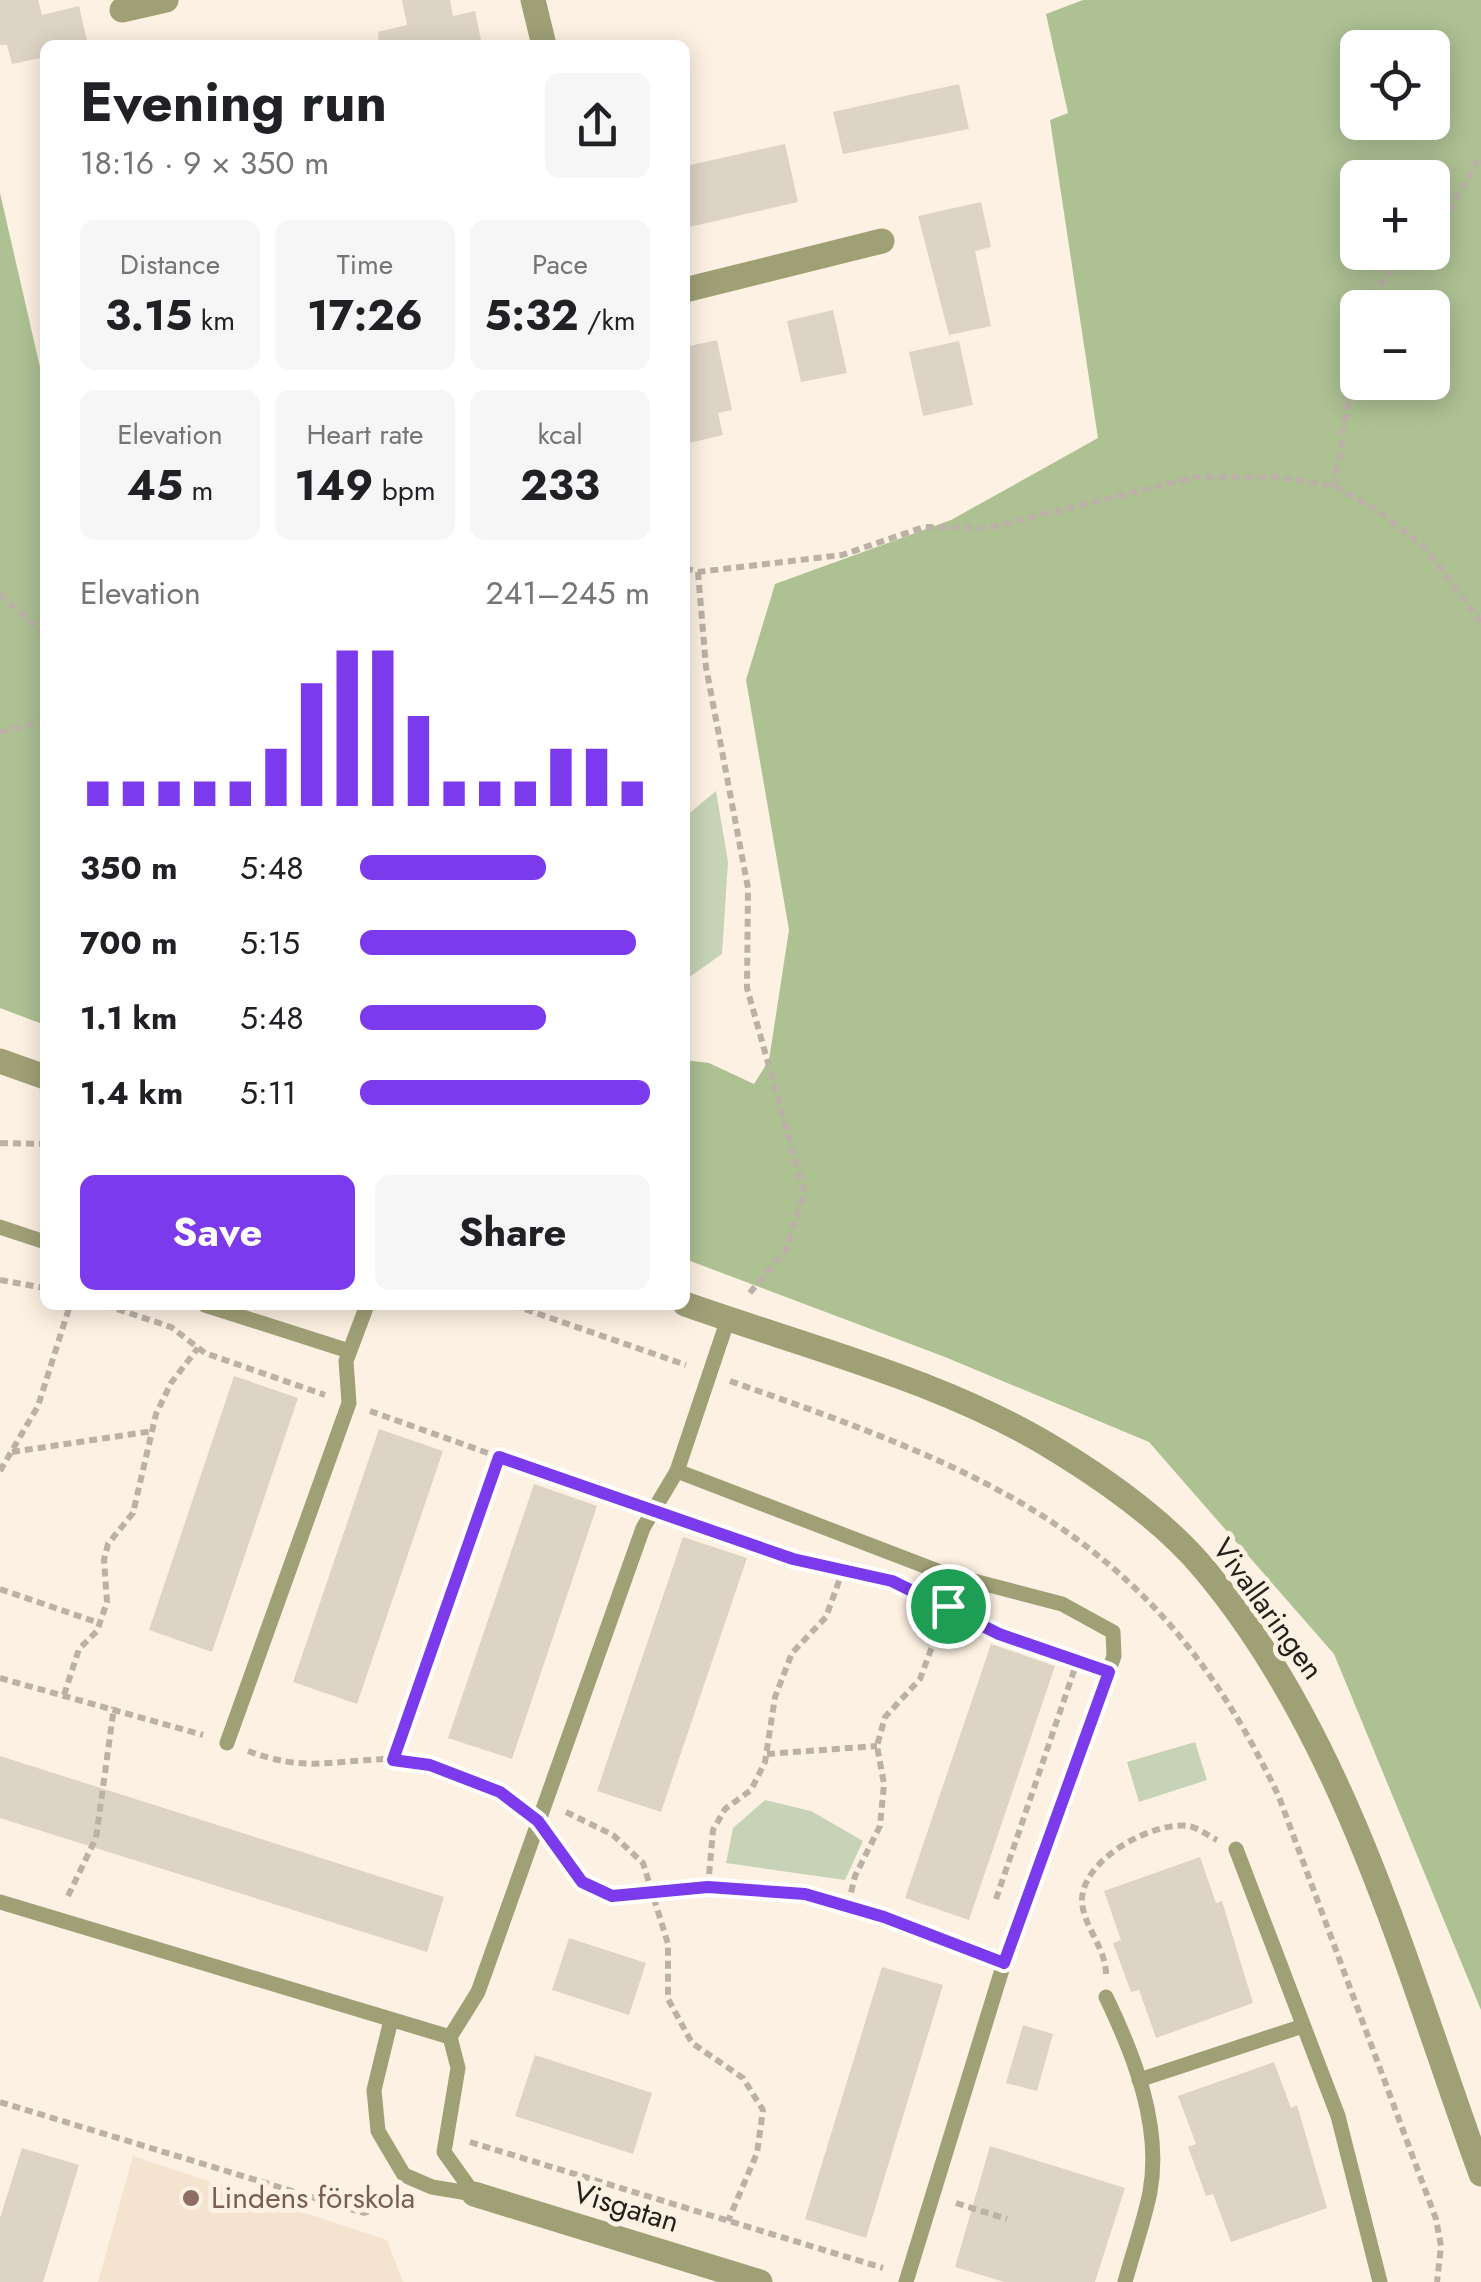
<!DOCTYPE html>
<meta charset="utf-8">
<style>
:root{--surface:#fff;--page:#f6f6f6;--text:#202124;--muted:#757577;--accent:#7c3aed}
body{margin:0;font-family:Jost,sans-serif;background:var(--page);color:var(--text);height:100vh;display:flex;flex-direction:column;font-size:38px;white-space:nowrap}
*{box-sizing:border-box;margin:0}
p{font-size:32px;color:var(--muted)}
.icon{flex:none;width:55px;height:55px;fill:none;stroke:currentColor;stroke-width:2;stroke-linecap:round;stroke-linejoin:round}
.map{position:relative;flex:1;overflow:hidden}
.side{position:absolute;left:40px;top:40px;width:650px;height:1270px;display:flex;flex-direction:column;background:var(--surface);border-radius:15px;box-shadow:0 5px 25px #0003}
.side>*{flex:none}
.tools{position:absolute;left:1340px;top:30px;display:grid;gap:20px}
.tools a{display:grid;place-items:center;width:110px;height:110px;border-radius:15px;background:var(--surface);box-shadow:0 5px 25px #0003;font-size:50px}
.pin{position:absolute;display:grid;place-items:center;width:85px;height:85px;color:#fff;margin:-42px;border:5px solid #fff;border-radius:50%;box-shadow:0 2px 10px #0007}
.round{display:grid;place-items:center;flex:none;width:105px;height:105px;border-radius:15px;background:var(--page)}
.headline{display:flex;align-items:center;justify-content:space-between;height:170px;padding:0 40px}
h1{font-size:55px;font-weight:700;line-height:75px}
.stats{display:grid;grid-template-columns:repeat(3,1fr);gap:15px;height:170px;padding:10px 40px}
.stats div{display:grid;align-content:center;border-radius:15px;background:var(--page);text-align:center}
.stats b{font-size:42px;font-weight:700}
.stats small{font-size:28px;font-weight:400}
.stats p{font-size:28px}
.chart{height:280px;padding:20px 40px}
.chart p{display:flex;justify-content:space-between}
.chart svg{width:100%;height:180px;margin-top:10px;stroke:var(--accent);stroke-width:6}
.primary-button{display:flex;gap:20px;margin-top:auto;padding:20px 40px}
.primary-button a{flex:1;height:115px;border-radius:15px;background:var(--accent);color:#fff;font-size:40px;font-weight:700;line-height:115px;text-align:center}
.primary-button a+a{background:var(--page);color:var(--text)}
ul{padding:0 40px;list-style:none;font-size:32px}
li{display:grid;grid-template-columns:160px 120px 1fr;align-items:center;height:75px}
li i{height:25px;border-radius:12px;background:var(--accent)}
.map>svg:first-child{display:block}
</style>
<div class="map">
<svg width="1481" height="2282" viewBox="0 0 1481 2282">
<rect width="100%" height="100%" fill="#fdf1e3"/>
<polygon fill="#f4e3cf" points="133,2156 387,2240 403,2282 98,2282"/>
<g fill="#c6d3b6">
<polygon points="716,791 728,862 722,954 685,980 685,817"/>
<polygon points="1195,1742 1207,1780 1139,1802 1127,1762"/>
<polygon points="765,1800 811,1811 863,1841 845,1880 726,1863 733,1828"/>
</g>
<g fill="#adc193" fill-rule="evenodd">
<path d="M 1083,0 L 1481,0 L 1481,2010 L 1334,1654 L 1149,1442 L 945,1357 L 685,1259 L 685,1060 L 709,1063 L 754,1084 L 769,1060 L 789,930 L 746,680 L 775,584 L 951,520 L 1098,438 L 1050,120 L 1068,113 L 1046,14 ZM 1358,48 L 1432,48 L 1432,122 L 1358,122 ZM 1358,178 L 1432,178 L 1432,252 L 1358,252 ZM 1358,308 L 1432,308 L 1432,382 L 1358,382 Z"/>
<polygon points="0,193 45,389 45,1025 0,1008"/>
</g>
<g fill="#ded4c6">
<polygon points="0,0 38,0 42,15 79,6 88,45 45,45 45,57 12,64 7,45 0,45"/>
<polygon points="402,0 450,0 453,16 475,11 482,45 379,45 378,32 407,25"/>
<polygon points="959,84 969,129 843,154 833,112"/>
<polygon points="785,144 798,202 685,228 685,166"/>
<polygon points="981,202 991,247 975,251 991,326 949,335 918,216"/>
<polygon points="833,310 847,373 801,382 787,321"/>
<polygon points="717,340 732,410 718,413 723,435 685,444 685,347"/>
<polygon points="959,341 973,405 923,416 909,352"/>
<polygon points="234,1376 298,1398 212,1652 149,1630"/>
<polygon points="379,1429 443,1451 357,1704 293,1682"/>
<polygon points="534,1484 597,1506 512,1759 448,1738"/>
<polygon points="683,1537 747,1558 661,1812 597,1791"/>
<polygon points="991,1644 1055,1666 969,1920 905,1898"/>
<polygon points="0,1756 444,1897 427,1952 0,1818"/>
<polygon points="1200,1857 1216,1903 1222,1901 1253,2003 1156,2038 1139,1990 1131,1992 1113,1943 1121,1940 1104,1891"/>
<polygon points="569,1938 646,1963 629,2015 552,1990"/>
<polygon points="882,1967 943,1985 866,2238 805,2219"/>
<polygon points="1023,2025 1053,2034 1037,2091 1006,2083"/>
<polygon points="535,2055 652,2093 633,2154 515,2116"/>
<polygon points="1274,2062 1291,2108 1297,2105 1327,2208 1231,2242 1213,2194 1206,2196 1188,2147 1196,2144 1178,2096"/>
<polygon points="990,2146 1125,2188 1095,2282 1004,2282 955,2267"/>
<polygon points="22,2148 79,2165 43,2282 0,2282 0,2218"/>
</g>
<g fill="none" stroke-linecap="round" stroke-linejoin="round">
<g stroke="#bbb1a6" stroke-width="6" stroke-dasharray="8 5" stroke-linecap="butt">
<polyline points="1432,231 1444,220 1481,155"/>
<polyline points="1367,308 1371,295 1409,252"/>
<polyline points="1334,486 1358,342"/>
<polyline points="685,568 698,572 842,555 924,527 987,528 1196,477 1275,477 1334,486 1377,510 1425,548 1481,622"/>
<polyline points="698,572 706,667 748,888 747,988 804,1191 786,1250 748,1295"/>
<polyline points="0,594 45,635"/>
<polyline points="0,732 45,721"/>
<polyline points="0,1143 45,1144"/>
<polyline points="0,1280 45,1288"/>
<polyline points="105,1305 171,1327 205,1353 325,1395"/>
<polyline points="513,1305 686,1365"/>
<path d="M 730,1381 C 989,1472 1155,1533 1279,1797 L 1436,2219 L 1441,2246 L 1437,2282"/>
<polyline points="370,1411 631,1504"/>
<polyline points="12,1452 153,1431"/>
<polyline points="0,1471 38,1406 70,1305"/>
<polyline points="676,1520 793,1559 871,1576"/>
<polyline points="0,1589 99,1623"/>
<polyline points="939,1601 999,1634 1087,1664"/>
<polyline points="0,1678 203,1735"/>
<polyline points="64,1695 79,1649 97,1631 107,1602 104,1560 108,1544 133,1513 156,1414 171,1383 198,1348"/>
<path d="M 248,1751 C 306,1772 328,1761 386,1759 C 429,1758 483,1779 517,1805"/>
<polyline points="767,1754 877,1746"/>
<polyline points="393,1759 499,1457"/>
<polyline points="566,1812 613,1835 643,1863 668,1944 668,1999 692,2043 743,2078 763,2110 757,2153 728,2221"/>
<polyline points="555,1847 582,1883 612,1896 630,1898 666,1888 708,1887 805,1894 980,1952"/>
<polyline points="708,1887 713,1830 725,1809 751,1790 765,1762 775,1697 792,1653 826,1617 843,1570"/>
<polyline points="68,1896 96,1838 114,1707"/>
<polyline points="996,1899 1077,1662"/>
<polyline points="848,1905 855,1876 880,1826 884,1784 877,1746 885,1717 920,1679 947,1606"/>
<path d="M 1106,1974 C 1106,1948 1083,1926 1082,1901 C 1081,1860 1152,1821 1189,1826 C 1198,1828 1209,1836 1217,1840"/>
<polyline points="0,2102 364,2213 398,2200"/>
<polyline points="470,2142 883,2268"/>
<polyline points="956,2203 1007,2219"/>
</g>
<g stroke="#a0a077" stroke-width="15">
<polyline points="0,1227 45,1242"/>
<polyline points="205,1305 349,1351"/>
<polyline points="677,1471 943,1573 1062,1604 1113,1632 1114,1656 1004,1963 906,2282"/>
<polyline points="227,1743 349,1403 346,1361 367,1305"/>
<polyline points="1236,1849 1338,2116 1380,2282"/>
<polyline points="0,1902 450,2037 458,2068 444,2152 474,2194"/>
<path d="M 1106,1997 C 1134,2055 1162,2126 1150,2192 C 1144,2222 1133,2252 1125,2282"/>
<polyline points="391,2020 374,2090 378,2131 404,2175 432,2187 474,2194"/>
<polyline points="450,2037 478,1992 643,1528 677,1471 728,1319"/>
<polyline points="1139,2080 1303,2026"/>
</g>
<g stroke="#a0a077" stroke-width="25">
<polyline points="533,0 544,45"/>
<polyline points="122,10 166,0"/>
<polyline points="685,290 882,241"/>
<polyline points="474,2194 760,2282"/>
</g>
<g stroke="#a0a077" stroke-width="25">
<polyline points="0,1061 45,1077"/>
<path d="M 685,1304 C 809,1348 945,1381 1058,1451 C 1110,1483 1167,1524 1205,1570 C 1346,1738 1407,1971 1481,2174"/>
</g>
</g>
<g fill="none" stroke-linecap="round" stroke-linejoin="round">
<defs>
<polygon id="route" points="499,1457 793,1559 892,1581 999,1634 1109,1672 1004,1963 884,1917 805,1894 708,1887 612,1896 582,1882 538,1821 500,1792 430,1765 393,1760"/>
</defs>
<use href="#route" stroke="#fff" stroke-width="20"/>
<use href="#route" stroke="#7c3aed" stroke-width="12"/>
</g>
<circle fill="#8d6e63" stroke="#fdf1e3" stroke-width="4" cx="191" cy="2198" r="10"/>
<g text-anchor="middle" stroke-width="10" stroke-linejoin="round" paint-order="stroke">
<g font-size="30" fill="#241f1a" stroke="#fdf1e3">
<text transform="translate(1268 1609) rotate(54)" y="10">Vivallaringen</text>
<text transform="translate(626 2207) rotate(17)" y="10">Visgatan</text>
</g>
<g font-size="30" fill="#785e54" stroke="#fdf1e3" text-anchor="start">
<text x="211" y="2208">Lindens förskola</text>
</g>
</g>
</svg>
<div class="tools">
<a><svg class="icon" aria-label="locate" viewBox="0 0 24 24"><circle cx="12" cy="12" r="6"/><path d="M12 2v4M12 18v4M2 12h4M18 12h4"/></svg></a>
<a>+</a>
<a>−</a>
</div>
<div class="pin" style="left:948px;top:1606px;background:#1e9e55"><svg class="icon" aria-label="arrive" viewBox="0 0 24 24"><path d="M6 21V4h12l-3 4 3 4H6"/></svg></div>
<section class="side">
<div class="headline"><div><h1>Evening run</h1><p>18:16 · 9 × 350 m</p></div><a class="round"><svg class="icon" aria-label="share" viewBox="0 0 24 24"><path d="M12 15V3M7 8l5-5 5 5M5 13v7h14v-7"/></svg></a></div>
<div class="stats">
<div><p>Distance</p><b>3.15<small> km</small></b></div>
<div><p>Time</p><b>17:26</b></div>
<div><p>Pace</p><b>5:32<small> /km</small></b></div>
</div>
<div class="stats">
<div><p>Elevation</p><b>45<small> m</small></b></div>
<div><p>Heart rate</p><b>149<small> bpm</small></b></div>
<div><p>kcal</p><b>233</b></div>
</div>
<div class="chart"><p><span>Elevation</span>241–245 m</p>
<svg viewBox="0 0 160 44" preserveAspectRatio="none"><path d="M5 44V38M15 44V38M25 44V38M35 44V38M45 44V38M55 44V30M65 44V14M75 44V6M85 44V6M95 44V22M105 44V38M115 44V38M125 44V38M135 44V30M145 44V30M155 44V38"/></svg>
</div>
<ul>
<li><b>350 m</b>5:48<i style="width:64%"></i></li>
<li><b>700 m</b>5:15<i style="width:95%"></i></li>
<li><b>1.1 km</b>5:48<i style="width:64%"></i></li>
<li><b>1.4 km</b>5:11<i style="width:100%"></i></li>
</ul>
<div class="primary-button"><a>Save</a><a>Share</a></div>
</section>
</div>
